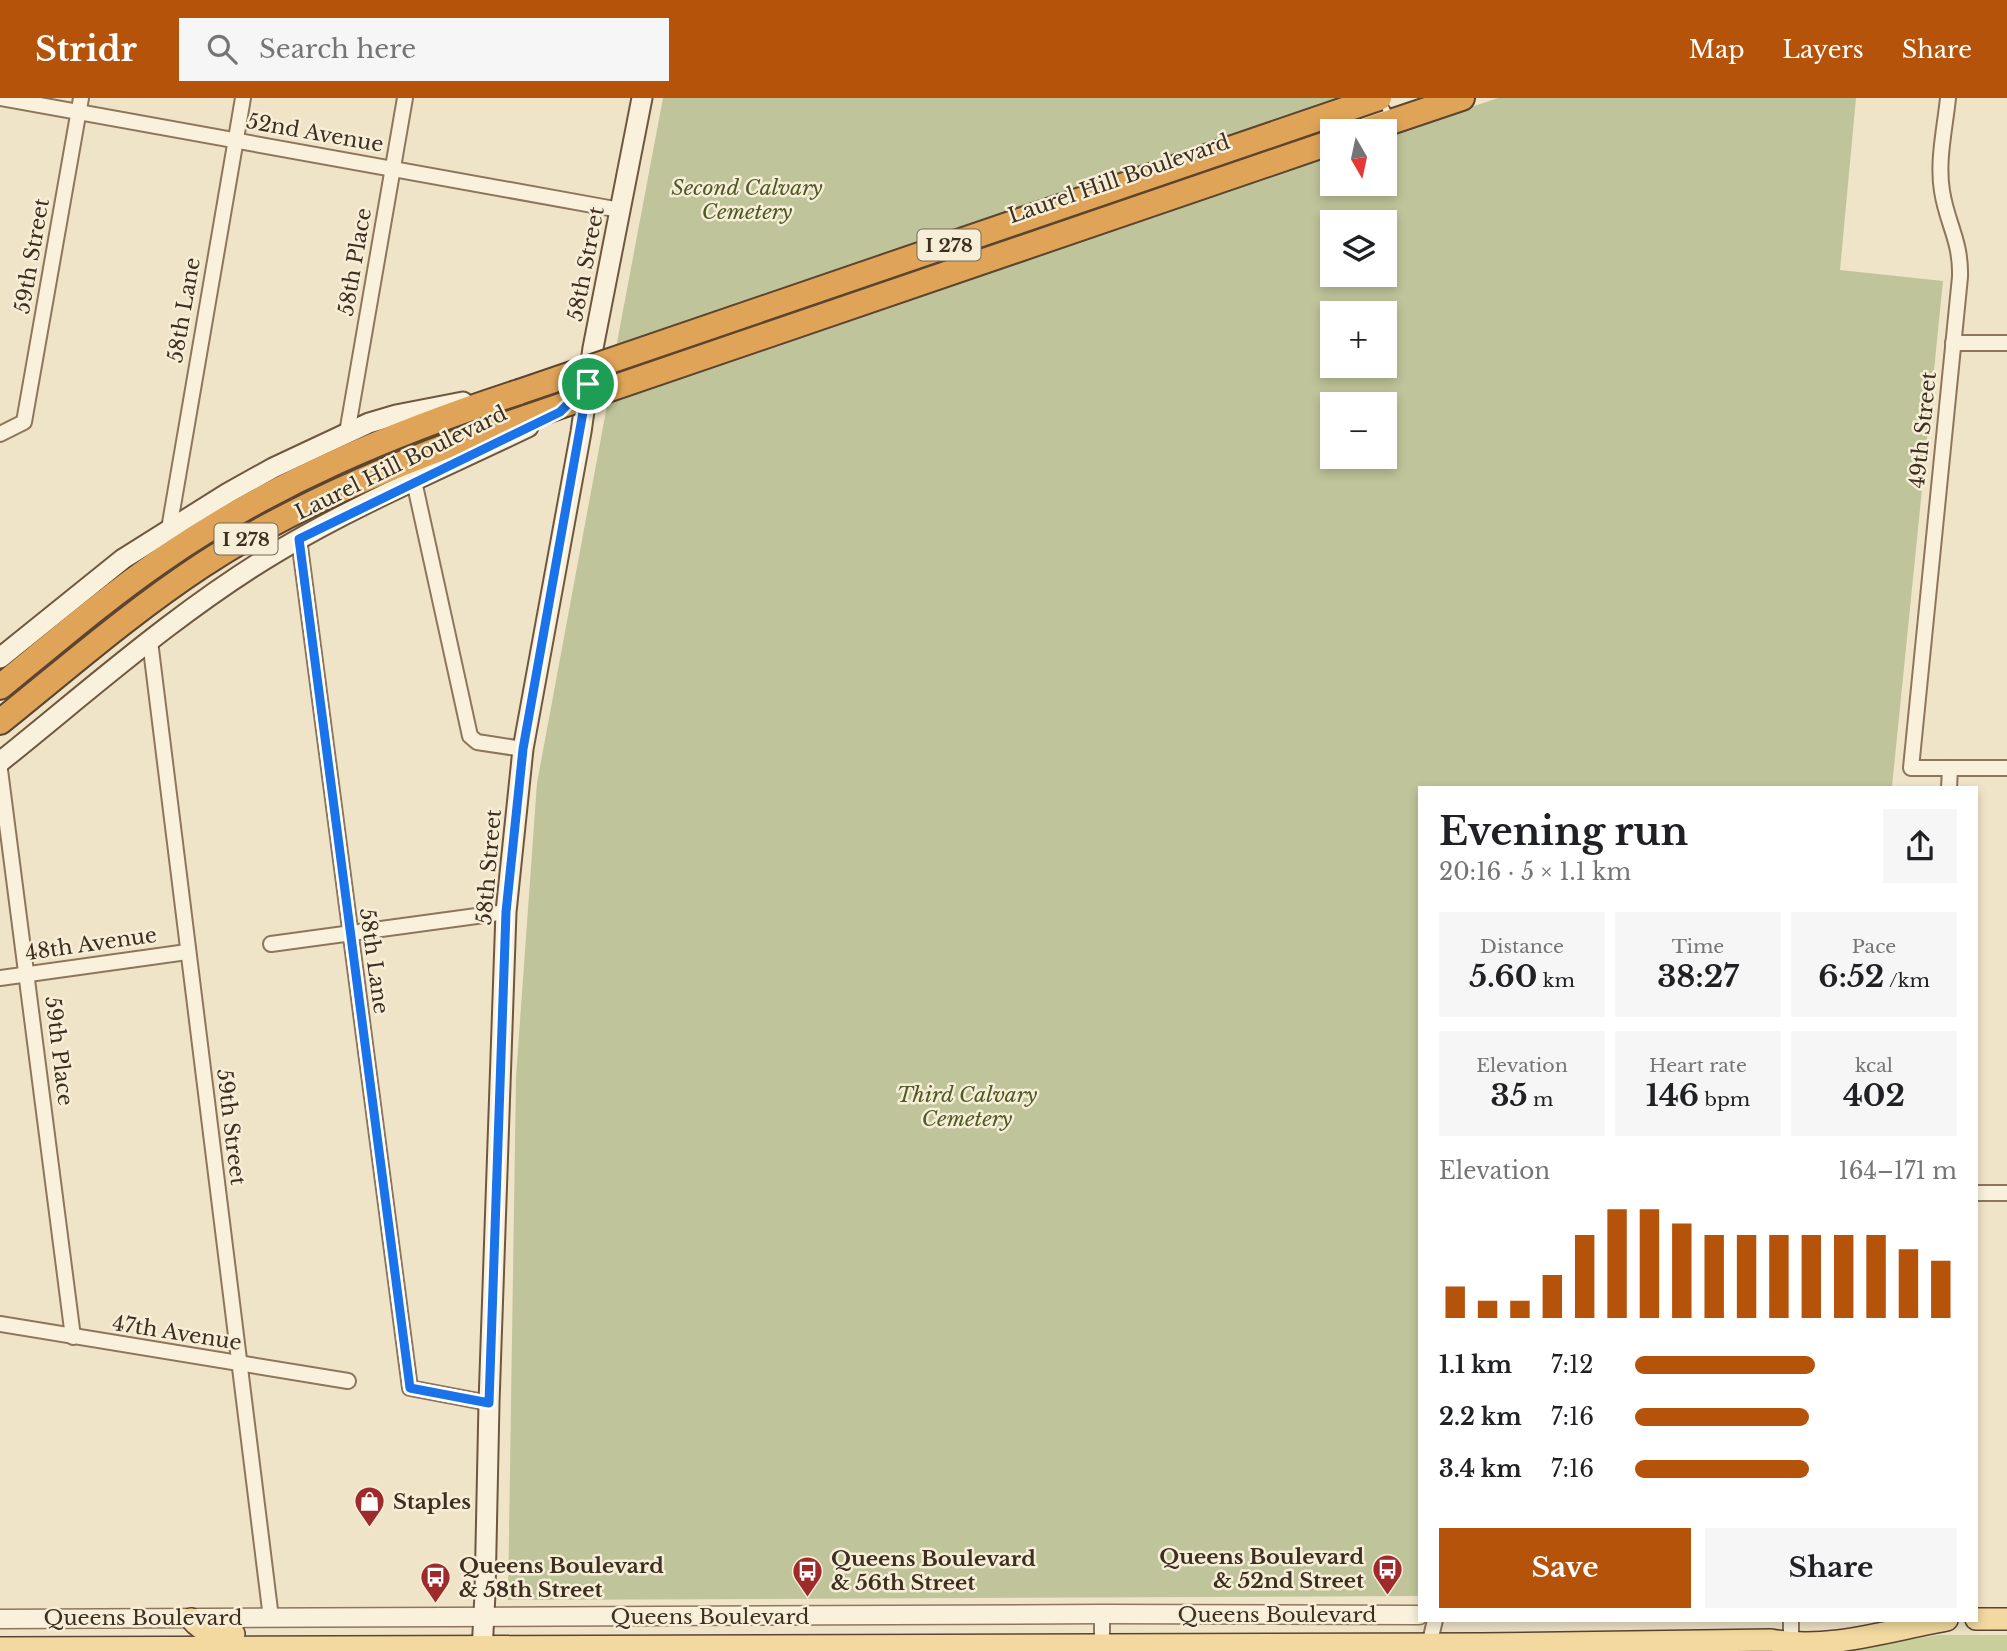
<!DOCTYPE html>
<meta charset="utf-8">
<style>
:root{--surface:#fff;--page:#f6f6f6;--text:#202124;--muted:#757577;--accent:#b45309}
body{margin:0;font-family:"Libre Baskerville",serif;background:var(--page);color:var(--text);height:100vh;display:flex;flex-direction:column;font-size:26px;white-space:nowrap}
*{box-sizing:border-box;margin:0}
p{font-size:23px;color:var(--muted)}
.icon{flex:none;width:38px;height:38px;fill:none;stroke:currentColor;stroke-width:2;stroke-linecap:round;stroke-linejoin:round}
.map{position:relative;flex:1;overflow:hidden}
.drawer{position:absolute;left:1418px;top:688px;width:560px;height:836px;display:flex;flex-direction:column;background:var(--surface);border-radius:0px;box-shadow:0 4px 10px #0003}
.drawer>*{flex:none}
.needle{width:46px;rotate:171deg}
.fabs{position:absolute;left:1320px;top:21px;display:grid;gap:14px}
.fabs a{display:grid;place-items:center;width:77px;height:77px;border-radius:0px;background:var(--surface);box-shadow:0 4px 10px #0003;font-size:35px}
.pin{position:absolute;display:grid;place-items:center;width:60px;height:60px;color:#fff;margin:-30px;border:4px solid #fff;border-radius:50%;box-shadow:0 2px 7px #0007}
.round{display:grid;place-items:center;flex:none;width:74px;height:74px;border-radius:0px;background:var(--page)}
.overview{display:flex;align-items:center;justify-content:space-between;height:119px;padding:0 21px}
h1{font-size:38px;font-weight:700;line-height:52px}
.stats{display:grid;grid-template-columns:repeat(3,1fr);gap:10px;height:119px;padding:7px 21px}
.stats div{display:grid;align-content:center;border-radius:0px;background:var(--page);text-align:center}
.stats b{font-size:30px;font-weight:700}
.stats small{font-size:19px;font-weight:400}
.stats p{font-size:19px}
.chart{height:196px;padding:14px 21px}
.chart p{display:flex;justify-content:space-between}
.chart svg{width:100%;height:126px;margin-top:7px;stroke:var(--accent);stroke-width:6}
.cta{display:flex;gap:14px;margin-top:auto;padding:14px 21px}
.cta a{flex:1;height:80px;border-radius:0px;background:var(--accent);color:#fff;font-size:28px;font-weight:700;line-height:80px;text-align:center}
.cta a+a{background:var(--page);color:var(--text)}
ul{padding:0 21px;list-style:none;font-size:23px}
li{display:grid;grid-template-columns:112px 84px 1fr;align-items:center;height:52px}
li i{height:18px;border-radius:9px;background:var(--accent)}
header{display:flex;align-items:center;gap:42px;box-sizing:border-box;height:98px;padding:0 35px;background:var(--accent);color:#fff}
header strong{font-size:33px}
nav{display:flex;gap:38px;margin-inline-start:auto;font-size:24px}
.search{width:490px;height:63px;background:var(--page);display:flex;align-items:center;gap:18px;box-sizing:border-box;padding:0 24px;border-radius:0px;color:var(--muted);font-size:26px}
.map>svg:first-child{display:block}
</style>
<header>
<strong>Stridr</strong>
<div class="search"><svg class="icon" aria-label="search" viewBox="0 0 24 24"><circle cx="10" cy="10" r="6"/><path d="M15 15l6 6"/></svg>Search here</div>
<nav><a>Map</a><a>Layers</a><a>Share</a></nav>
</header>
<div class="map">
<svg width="2007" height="1553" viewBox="0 0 2007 1553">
<rect width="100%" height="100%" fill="#f0e4c8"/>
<polygon fill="#c9cf9b" points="1938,1537 2007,1537 2007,1553 1836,1553"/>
<g fill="#bfc49a" fill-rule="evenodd">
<polygon points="663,0 1357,0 615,255"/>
<path d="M 1498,0 L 1856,0 L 1840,172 L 1943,183 L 1892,689 L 1419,690 L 1419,1498 L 508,1502 L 516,979 L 537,685 L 608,302 L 1332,56 L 1332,86 L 1384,86 L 1384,38 ZM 1332,124 L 1384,124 L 1384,177 L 1332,177 ZM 1332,215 L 1384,215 L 1384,268 L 1332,268 ZM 1332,306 L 1384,306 L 1384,359 L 1332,359 Z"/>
</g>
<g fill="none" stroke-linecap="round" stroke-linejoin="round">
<defs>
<g id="minor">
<polyline points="1,0 620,112"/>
<path d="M 1948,0 C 1945,30 1937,63 1942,93 C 1947,126 1961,142 1960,179 L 1911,670 L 2007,670"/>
<polyline points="1953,245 2007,245"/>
<polyline points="347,335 405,0"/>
<polyline points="0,336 24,324 81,0"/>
<polyline points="414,383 470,638 477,644 523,651"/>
<polyline points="169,431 243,0"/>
<polyline points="299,441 410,1290 489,1305"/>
<polyline points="150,543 271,1520"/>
<polyline points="0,672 73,1239"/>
<polyline points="1949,690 1950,670"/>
<polyline points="271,846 506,814"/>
<polyline points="0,880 187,854"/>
<polyline points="1976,1095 2007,1095"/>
<polyline points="0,1226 348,1283"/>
<polyline points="1791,1522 1791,1552"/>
<polyline points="1428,1552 1435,1522"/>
<polyline points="1102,1553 1102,1516"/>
</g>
<polyline id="tertiary" points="0,1521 1102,1516 1419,1517"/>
<g id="secondary">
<polyline points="1307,40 1381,15"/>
<polyline points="0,560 123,461 228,395 273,370 369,325 396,317 463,304"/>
<path d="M 0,664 C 91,591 179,512 280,452 C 359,405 445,369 528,329"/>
<polyline points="482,1553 485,1496 489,1305 506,814 523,651 581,334 593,250 642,0"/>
</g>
<g id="primary">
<path d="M 191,1521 C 203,1536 216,1536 234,1536"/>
<polyline points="1976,1521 2007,1521"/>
<path d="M 0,1550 L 1482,1546 L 1771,1542 C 1828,1553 1891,1532 1947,1522"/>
</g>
<g id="motorway">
<polyline points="1364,33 1462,0"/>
<path d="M 0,589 C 54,545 106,500 163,461 C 273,385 393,335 519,294"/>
<path d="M 0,624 C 66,571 130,515 201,468 C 302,402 414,358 528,319"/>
</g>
</defs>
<use href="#minor" stroke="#8d765c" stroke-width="18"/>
<use href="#tertiary" stroke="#8d765c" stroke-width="21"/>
<use href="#secondary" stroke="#6f573f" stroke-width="23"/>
<use href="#primary" stroke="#5b4430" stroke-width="24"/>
<use href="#motorway" stroke="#5b4430" stroke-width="28"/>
<use href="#minor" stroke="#faf1dc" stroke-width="14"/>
<use href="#tertiary" stroke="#faf1dc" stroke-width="18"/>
<use href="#secondary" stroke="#faf1dc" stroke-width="19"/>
<use href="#primary" stroke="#f3d9a0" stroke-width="21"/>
<use href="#motorway" stroke="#e0a458" stroke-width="24"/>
<defs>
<g id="motorway-bridge">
<polyline points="519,294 1379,0"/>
<polyline points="528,319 1332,44"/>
</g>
</defs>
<use href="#motorway-bridge" stroke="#5b4430" stroke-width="28" stroke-linecap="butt"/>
<use href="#motorway-bridge" stroke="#e0a458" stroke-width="24"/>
</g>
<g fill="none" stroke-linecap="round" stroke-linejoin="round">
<defs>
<polygon id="route" points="588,286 523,651 506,814 489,1305 410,1290 299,441 560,314"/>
</defs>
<use href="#route" stroke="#fff" stroke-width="14"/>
<use href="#route" stroke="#1a73e8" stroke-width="9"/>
</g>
<defs>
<symbol id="shop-pin" viewBox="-11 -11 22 30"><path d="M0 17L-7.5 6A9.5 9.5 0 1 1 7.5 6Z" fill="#9e2a2b" stroke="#f7eed8"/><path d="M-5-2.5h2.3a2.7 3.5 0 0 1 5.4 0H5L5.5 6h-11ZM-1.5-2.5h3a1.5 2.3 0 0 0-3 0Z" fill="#fff"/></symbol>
<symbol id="bus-pin" viewBox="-11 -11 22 30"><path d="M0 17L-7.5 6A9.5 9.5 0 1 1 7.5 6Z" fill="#9e2a2b" stroke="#f7eed8"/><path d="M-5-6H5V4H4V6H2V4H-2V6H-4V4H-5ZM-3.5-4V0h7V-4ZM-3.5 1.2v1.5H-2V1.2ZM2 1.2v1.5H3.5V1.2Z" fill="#fff"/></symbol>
</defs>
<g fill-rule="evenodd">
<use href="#shop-pin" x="352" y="1386" width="35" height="47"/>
<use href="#bus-pin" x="1370" y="1454" width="35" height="47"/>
<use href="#bus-pin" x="790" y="1456" width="35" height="47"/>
<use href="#bus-pin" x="418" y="1462" width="35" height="47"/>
</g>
<g text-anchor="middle" stroke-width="5" stroke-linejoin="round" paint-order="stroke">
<g fill="#f7eed8" stroke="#756857" stroke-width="2">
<rect x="917.5" y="131.5" width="63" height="31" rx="5"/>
<rect x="214.5" y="425.5" width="63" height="31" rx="5"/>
</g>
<g font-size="19" font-weight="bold" fill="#3d2e20">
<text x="949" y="154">I 278</text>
<text x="246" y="448">I 278</text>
</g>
<g font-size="21" fill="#3d2e20" stroke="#f7eed8">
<text transform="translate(315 35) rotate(10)" y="7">52nd Avenue</text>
<text transform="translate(1119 81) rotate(-19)" y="7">Laurel Hill Boulevard</text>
<text transform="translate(32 158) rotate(-80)" y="7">59th Street</text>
<text transform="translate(355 164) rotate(-80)" y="7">58th Place</text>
<text transform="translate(586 166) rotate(-79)" y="7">58th Street</text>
<text transform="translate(184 212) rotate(-80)" y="7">58th Lane</text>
<text transform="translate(1923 332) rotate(-84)" y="7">49th Street</text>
<text transform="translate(401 365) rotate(-26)" y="7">Laurel Hill Boulevard</text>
<text transform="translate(489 769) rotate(-85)" y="7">58th Street</text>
<text transform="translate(91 846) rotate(-8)" y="7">48th Avenue</text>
<text transform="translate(374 863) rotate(82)" y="7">58th Lane</text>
<text transform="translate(59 953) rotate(83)" y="7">59th Place</text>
<text transform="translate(231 1029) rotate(83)" y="7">59th Street</text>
<text transform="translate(177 1235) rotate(9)" y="7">47th Avenue</text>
<text x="1277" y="1524">Queens Boulevard</text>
<text x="710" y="1526">Queens Boulevard</text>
<text x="143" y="1527">Queens Boulevard</text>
</g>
<g font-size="21" font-style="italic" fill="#4d5a26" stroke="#f7eed8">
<text x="747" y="97">Second Calvary<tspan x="747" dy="24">Cemetery</tspan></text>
<text x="967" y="1004">Third Calvary<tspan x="967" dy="24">Cemetery</tspan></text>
</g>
<g font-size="21" font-weight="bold" fill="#3d2e20" stroke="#f7eed8" text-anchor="start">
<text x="393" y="1411">Staples</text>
<text x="1364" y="1466" text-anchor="end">Queens Boulevard<tspan x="1364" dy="24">&amp; 52nd Street</tspan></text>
<text x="831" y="1468">Queens Boulevard<tspan x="831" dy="24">&amp; 56th Street</tspan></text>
<text x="459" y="1475">Queens Boulevard<tspan x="459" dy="24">&amp; 58th Street</tspan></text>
</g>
</g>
</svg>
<div class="fabs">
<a><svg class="needle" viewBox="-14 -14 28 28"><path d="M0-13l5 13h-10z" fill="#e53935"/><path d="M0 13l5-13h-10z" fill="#757577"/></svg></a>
<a><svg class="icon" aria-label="layers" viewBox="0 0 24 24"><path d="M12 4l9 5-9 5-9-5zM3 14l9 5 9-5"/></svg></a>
<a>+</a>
<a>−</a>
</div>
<div class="pin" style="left:588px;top:286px;background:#1e9e55"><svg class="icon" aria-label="arrive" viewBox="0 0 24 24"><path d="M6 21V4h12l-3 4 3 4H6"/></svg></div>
<section class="drawer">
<div class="overview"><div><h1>Evening run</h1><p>20:16 · 5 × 1.1 km</p></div><a class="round"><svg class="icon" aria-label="share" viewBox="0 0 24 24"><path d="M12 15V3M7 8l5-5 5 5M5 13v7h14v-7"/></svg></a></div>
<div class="stats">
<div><p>Distance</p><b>5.60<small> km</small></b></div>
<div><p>Time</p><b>38:27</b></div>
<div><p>Pace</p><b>6:52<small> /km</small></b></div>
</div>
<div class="stats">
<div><p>Elevation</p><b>35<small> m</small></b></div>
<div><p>Heart rate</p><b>146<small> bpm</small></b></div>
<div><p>kcal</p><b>402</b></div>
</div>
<div class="chart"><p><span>Elevation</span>164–171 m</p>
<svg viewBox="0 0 160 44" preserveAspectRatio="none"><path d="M5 44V33M15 44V38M25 44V38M35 44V29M45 44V15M55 44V6M65 44V6M75 44V11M85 44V15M95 44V15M105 44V15M115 44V15M125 44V15M135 44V15M145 44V20M155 44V24"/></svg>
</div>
<ul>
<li><b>1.1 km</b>7:12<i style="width:56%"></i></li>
<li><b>2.2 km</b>7:16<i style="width:54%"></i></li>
<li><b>3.4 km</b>7:16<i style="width:54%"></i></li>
</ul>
<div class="cta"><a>Save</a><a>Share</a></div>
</section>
</div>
